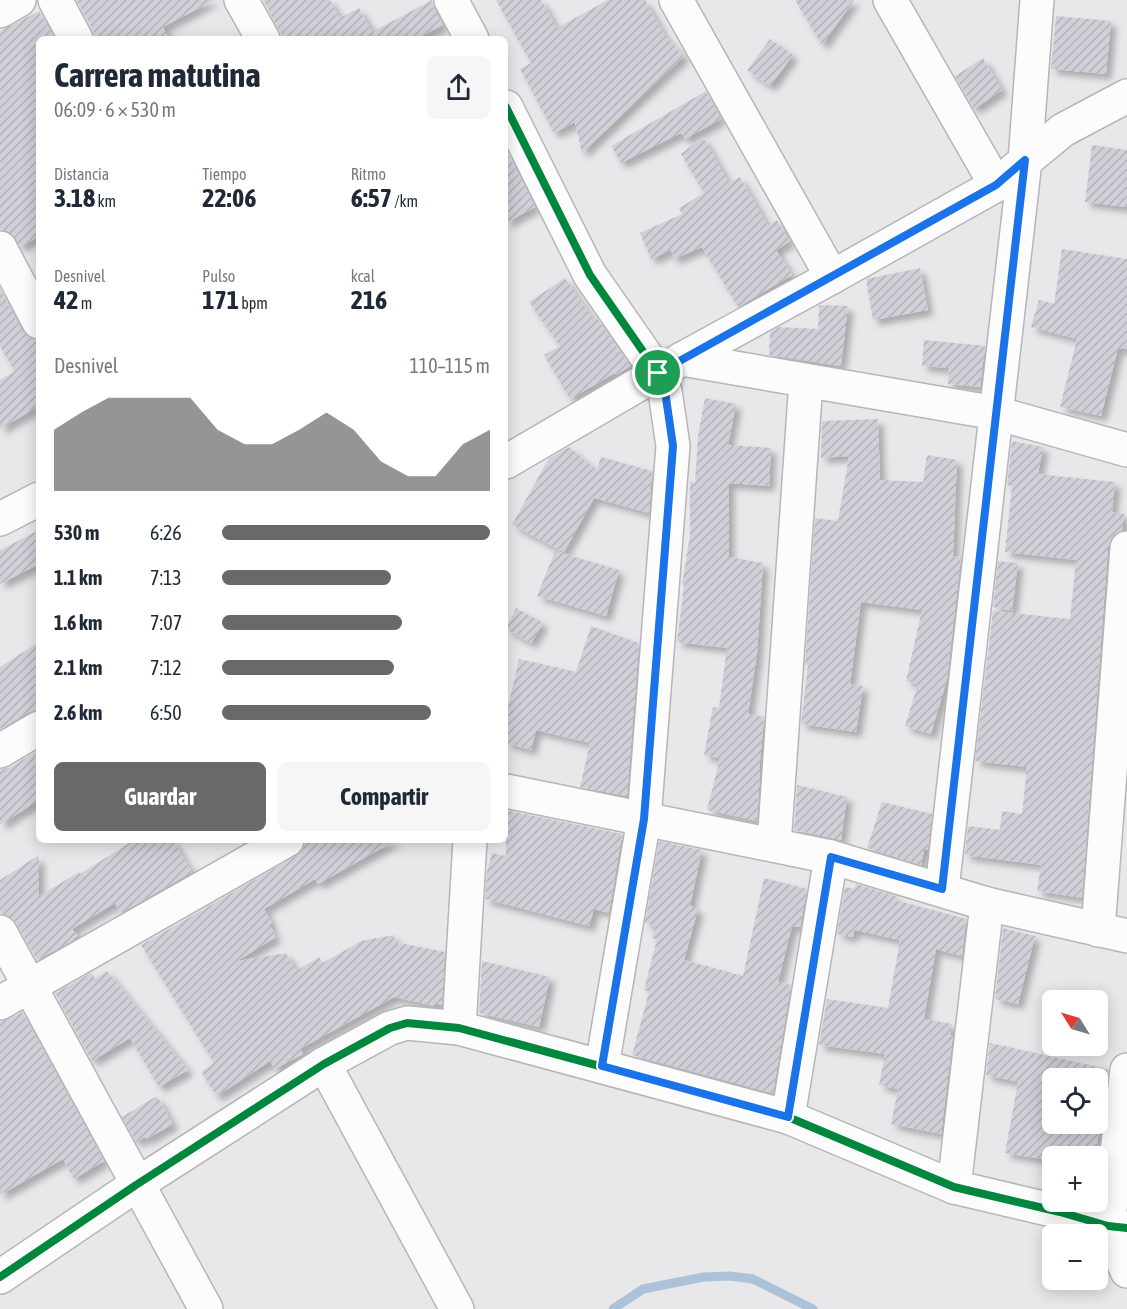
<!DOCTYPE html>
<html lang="es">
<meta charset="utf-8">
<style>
:root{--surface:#fff;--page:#f6f6f7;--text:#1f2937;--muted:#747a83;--accent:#69696b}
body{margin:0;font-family:"Asap Condensed",sans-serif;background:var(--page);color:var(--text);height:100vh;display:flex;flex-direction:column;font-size:22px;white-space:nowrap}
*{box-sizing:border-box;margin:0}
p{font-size:20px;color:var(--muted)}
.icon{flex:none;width:33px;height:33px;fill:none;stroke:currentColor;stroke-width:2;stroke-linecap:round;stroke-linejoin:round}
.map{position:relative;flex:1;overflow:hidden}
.panel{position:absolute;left:36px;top:36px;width:472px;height:807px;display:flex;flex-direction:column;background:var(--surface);border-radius:9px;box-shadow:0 3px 15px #0003}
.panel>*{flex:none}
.needle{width:39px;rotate:307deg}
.fabs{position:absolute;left:1042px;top:990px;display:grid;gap:12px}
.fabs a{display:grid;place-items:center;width:66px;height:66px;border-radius:9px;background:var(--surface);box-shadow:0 3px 15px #0003;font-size:30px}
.pin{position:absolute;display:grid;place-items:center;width:51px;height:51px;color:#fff;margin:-26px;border:3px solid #fff;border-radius:50%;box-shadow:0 2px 6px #0007}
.round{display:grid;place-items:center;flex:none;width:63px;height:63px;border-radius:9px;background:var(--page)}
.head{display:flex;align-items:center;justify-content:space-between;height:102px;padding:0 18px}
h1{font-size:33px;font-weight:700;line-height:45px}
.stats{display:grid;grid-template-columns:repeat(3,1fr);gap:9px;height:102px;padding:6px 18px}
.stats div{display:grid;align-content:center}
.stats b{font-size:26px;font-weight:700}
.stats small{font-size:16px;font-weight:400}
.stats p{font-size:16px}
.chart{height:168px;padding:12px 18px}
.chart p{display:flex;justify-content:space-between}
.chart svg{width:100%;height:108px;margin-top:6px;fill:var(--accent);opacity:.7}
.cta{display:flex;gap:12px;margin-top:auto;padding:12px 18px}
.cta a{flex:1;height:69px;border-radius:9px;background:var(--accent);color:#fff;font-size:24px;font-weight:700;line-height:69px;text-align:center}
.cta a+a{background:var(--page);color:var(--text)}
ul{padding:0 18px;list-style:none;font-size:20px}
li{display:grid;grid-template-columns:96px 72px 1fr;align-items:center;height:45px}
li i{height:15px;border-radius:8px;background:var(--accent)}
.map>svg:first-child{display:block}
</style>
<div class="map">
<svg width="1127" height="1309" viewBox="0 0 1127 1309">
<defs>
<pattern id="building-hatch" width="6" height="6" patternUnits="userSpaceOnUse" patternTransform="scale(1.5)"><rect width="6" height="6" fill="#d0d0d9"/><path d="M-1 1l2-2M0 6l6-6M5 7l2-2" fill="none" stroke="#b2b2ba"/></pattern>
<filter id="shadow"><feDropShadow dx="5.5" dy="5.5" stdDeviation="3" flood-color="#0004"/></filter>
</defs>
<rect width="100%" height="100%" fill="#e8e8eb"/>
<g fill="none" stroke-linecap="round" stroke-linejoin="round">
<polyline stroke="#abc2d9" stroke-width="9" points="613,1309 643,1289 704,1277 730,1276 753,1279 813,1309"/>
</g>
<g fill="url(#building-hatch)" fill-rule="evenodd" filter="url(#shadow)">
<polygon points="76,0 214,0 163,27 169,39 95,39 93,30"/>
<polygon points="263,0 330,0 340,18 359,8 372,32 432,0 434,9 443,25 416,39 284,39"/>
<polygon points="496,0 541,0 557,28 608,0 645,0 665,36 684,56 582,153 575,122 554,133 520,69 531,63"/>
<polygon points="795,0 854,0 822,45"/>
<polygon points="39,11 55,39 39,39 39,236 21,247 10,233 0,229 0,31"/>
<polygon points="1056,16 1111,21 1106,74 1051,69"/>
<polygon points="770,39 793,55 770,86 747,70"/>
<polygon points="983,58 1002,90 974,109 955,76"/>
<polygon points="706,91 721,119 685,139 681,133 621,163 611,146"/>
<polygon points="703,137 729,183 740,177 768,226 777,220 790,241 776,250 792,275 738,307 702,247 674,259 671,250 651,259 640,233 682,214 679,208 704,193 681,154"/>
<polygon points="1092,145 1127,150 1127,207 1085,202"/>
<polygon points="506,150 535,207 506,223"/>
<polygon points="1062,249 1127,259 1127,349 1118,348 1101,416 1060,407 1077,339 1031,327 1039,300 1054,304"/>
<polygon points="920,268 928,310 873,320 866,279"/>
<polygon points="565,278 593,319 597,318 630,366 616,375 615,373 570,399 544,355 560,346 529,302"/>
<polygon points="0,288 22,331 29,337 39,343 39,411 37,407 0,429 0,380 15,371 0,347"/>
<polygon points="819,305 848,306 841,366 769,355 770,332 779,327 818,329"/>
<polygon points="924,340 985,346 980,387 948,384 949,368 922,366"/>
<polygon points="705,398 736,404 728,445 771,448 769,486 729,483 729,557 763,563 757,654 748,714 764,717 759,772 760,772 757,821 707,810 720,758 704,755 713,707 719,708 727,648 677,642 684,585 682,584 690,535 690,481 695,483 698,436"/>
<polygon points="878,419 880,480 923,482 927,455 957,460 953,556 961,557 947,679 931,734 905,726 918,684 906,681 922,610 861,602 850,684 863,686 856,732 801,724 808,665 805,665 815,518 838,521 849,456 821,458 822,421"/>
<polygon points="1012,441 1043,447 1038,474 1115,482 1112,512 1124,514 1122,530 1112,537 1108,547 1082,898 1037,891 1041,865 965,855 968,826 1000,830 1002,811 1022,814 1027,767 975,761 993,611 1070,619 1076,560 1005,552 1012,486 1007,485"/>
<polygon points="569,447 597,470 601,457 652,471 649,513 594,498 564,552 512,525 545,465 550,458"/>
<polygon points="39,530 39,564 0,584 0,550"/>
<polygon points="555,551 619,570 606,616 537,596"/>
<polygon points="998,561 1018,563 1012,611 993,607"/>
<polygon points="516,608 543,623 531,643 506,629"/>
<polygon points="591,626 639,643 627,796 580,787 590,743 536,730 531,750 506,743 506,716 519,659 576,672"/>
<polygon points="39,642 39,709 29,712 0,729 0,667"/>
<polygon points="39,750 39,800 0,825 0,770 10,767"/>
<polygon points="797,785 847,797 841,840 794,830"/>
<polygon points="882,802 932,814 928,850 924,850 921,865 867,848"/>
<polygon points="506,810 622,834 609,913 594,909 589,926 485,899 487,871 492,853 506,856"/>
<polygon points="134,840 173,840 192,872 121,913 115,903 72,929 78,935 72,941 37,960 16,923 9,916 0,913 0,880 39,855 39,896 79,872 80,874"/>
<polygon points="306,840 396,840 318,884 315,879 264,909 272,923 269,924 276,937 237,961 286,953 296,971 319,957 323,963 361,941 394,935 395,942 445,952 442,1005 435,1003 435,1006 394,997 300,1049 303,1054 275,1069 270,1061 217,1096 201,1072 214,1063 141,945 296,856 303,849"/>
<polygon points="659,841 702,850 690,906 698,909 684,960 743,976 764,878 807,889 800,927 792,926 778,982 791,985 773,1093 632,1055 649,992 644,990 657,939 652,938 655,926 645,923"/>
<polygon points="856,884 896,896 895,900 966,919 962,956 936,949 924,1019 952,1024 950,1035 953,1035 941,1134 891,1124 898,1089 879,1085 885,1054 819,1045 827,999 888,1008 900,940 854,930 853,937 837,934 845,887 854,889"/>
<polygon points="1003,928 1035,936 1018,1004 995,999"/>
<polygon points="482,961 550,977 539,1027 479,1013"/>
<polygon points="107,971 188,1070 159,1087 130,1038 92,1061 55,993 91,973 98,983 95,979"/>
<polygon points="22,1012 104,1161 74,1179 63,1159 0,1195 0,1022 9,1019"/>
<path d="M 990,1043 L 1108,1069 L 1096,1152 L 1068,1146 L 1066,1156 L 1053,1156 L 1053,1161 L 1005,1153 L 1018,1082 L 986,1075 ZM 1053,1078 L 1098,1078 L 1098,1124 L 1053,1124 Z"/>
<polygon points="157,1096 173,1124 147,1139 145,1137 136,1142 122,1117"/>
</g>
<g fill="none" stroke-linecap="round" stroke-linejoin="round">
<defs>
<g id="minor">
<polyline points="55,0 76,39"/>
<polyline points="241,0 263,39"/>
<polyline points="451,0 472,39"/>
<polyline points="676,0 832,277"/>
<polyline points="890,0 996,185"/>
<polyline points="0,11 19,0"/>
<polyline points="506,107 590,275 658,373 665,391 673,446 644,819 602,1066"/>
<polyline points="0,248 39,322"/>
<polyline points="682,359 996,413 1127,450"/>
<polyline points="506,462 682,359 832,277 996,185 1063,130 1127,96"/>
<polyline points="0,519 39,499"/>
<polyline points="0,751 39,728"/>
<polyline points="506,791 831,857 987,904 1127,936"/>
<polyline points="774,845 806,381"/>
<polyline points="942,889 1025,161 1037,0"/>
<polyline points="1098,930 1127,548"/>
<polyline points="0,932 206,1309"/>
<polyline points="0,1003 287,840"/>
<polyline points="459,1028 470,840"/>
<polyline points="324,1064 457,1309"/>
<polyline points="1127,1070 1108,1226 1127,1271"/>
<polyline points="788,1117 831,857"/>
<polyline points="954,1187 987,904"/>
<polyline points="0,1277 136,1185 324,1064 390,1028 407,1023 459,1028 788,1117 954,1187 1060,1212 1108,1226 1127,1228"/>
</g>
</defs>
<use href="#minor" stroke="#b6b6b8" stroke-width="36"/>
<use href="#minor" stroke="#fcfcfc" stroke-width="33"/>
<defs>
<g id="cycleway">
<polyline points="506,107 590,275 658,373 665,391 673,446 644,819 602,1066"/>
<polyline points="0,1277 136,1185 324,1064 390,1028 407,1023 459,1028 788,1117 954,1187 1060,1212 1108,1226 1127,1228"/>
</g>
</defs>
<use href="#cycleway" stroke="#fff" stroke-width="11"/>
<use href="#cycleway" stroke="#00873e" stroke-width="8"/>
</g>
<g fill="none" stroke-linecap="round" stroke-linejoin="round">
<defs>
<polygon id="route" points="1025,160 942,889 831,857 788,1117 602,1066 644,819 673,446 665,391 658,373 996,185"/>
</defs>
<use href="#route" stroke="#fff" stroke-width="12"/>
<use href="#route" stroke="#1a73e8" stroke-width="8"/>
</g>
</svg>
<div class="fabs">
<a><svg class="needle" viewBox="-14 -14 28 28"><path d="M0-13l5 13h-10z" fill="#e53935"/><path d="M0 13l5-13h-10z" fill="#747a83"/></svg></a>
<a><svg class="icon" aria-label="locate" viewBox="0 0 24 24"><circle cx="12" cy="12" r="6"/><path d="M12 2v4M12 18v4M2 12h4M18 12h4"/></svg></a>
<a>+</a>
<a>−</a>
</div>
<div class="pin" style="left:658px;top:373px;background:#1e9e55"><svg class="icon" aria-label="arrive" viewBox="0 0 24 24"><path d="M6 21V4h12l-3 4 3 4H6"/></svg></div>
<section class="panel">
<div class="head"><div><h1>Carrera matutina</h1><p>06:09 · 6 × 530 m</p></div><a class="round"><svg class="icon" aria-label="share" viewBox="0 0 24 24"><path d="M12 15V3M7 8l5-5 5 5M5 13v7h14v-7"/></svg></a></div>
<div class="stats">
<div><p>Distancia</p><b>3.18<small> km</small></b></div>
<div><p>Tiempo</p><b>22:06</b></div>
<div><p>Ritmo</p><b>6:57<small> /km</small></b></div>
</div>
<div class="stats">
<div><p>Desnivel</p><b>42<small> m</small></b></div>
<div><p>Pulso</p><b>171<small> bpm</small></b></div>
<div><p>kcal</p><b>216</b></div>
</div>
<div class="chart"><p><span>Desnivel</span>110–115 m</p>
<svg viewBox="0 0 160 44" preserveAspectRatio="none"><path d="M0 44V19L10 12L20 6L30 6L40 6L50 6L60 19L70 25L80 25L90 19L100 12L110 19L120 32L130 38L140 38L150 25L160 19V44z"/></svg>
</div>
<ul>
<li><b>530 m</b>6:26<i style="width:100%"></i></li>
<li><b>1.1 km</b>7:13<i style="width:63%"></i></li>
<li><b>1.6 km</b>7:07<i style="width:67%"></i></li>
<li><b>2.1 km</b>7:12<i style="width:64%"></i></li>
<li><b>2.6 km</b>6:50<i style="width:78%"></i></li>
</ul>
<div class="cta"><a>Guardar</a><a>Compartir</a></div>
</section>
</div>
